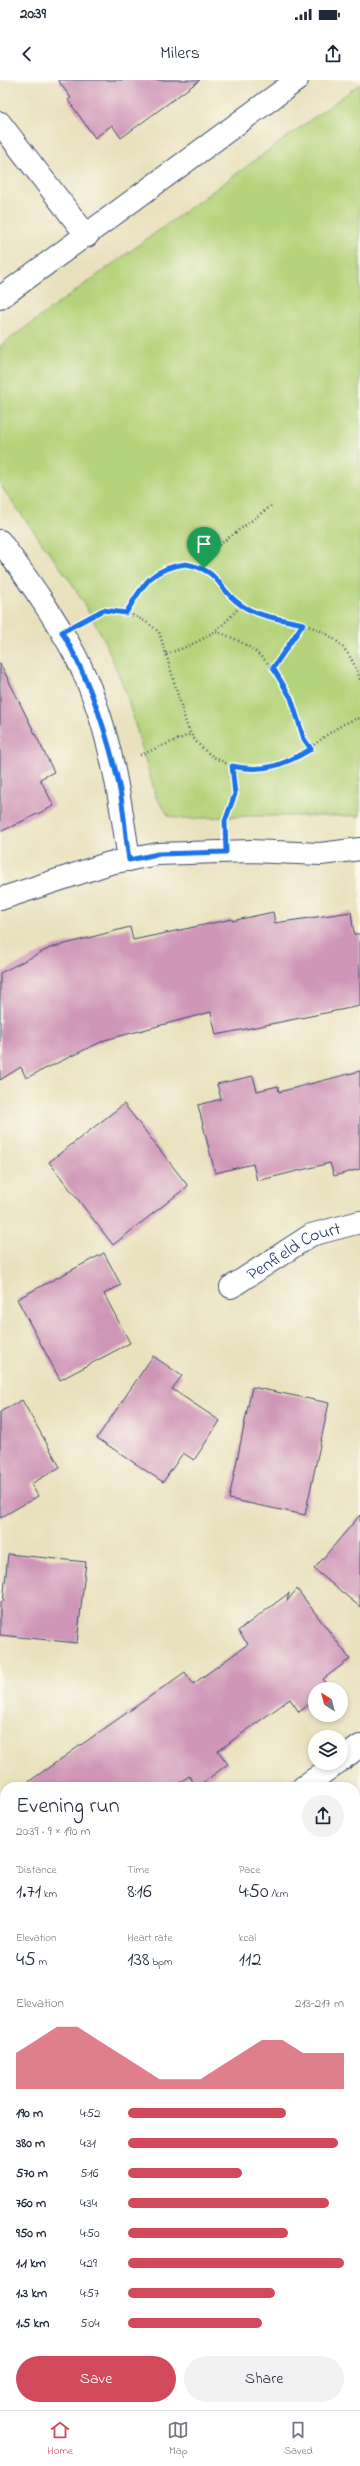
<!DOCTYPE html>
<meta charset="utf-8">
<style>
:root{--surface:#fff;--page:#f2f2f3;--text:#1f2937;--muted:#747a83;--line:#e0e1e3;--accent:#d1495b}
body{margin:0;font-family:"Indie Flower",sans-serif;background:var(--page);color:var(--text);height:100vh;display:flex;flex-direction:column;font-size:15px;white-space:nowrap}
*{box-sizing:border-box;margin:0}
p{font-size:13px;color:var(--muted)}
.icon{flex:none;width:22px;height:22px;fill:none;stroke:currentColor;stroke-width:2;stroke-linecap:round;stroke-linejoin:round}
.map{position:relative;flex:1;overflow:hidden}
.panel{position:absolute;left:0px;top:1702px;width:360px;height:628px;display:flex;flex-direction:column;background:var(--surface);border-radius:16px 16px 0 0;box-shadow:0 2px 6px #0003}
.panel>*{flex:none}
.needle{width:26px;rotate:324deg}
.tools{position:absolute;left:308px;top:1602px;display:grid;gap:8px}
.tools a{display:grid;place-items:center;width:40px;height:40px;border-radius:50%;background:var(--surface);box-shadow:0 2px 6px #0003;font-size:20px}
.pin{position:absolute;display:grid;place-items:center;width:34px;height:34px;color:#fff;margin:-41px -17px;border-radius:50% 50% 50% 0;rotate:-45deg;box-shadow:0 0 4px #0007}
.pin .icon{rotate:45deg}
.round{display:grid;place-items:center;flex:none;width:42px;height:42px;border-radius:21px;background:var(--page)}
.overview{display:flex;align-items:center;justify-content:space-between;height:68px;padding:0 16px}
h1{font-size:22px;font-weight:600;line-height:30px}
.stats{display:grid;grid-template-columns:repeat(3,1fr);gap:6px;height:68px;padding:4px 16px}
.stats div{display:grid;align-content:center}
.stats b{font-size:20px;font-weight:600}
.stats small{font-size:11px;font-weight:400}
.stats p{font-size:11px}
.chart{height:112px;padding:8px 16px}
.chart p{display:flex;justify-content:space-between}
.chart svg{width:100%;height:72px;margin-top:4px;fill:var(--accent);opacity:.7}
.cta{display:flex;gap:8px;margin-top:auto;padding:8px 16px}
.cta a{flex:1;height:46px;border-radius:24px;background:var(--accent);color:#fff;font-size:16px;font-weight:600;line-height:46px;text-align:center}
.cta a+a{background:var(--page);color:var(--text)}
ul{padding:0 16px;list-style:none;font-size:13px}
li{display:grid;grid-template-columns:64px 48px 1fr;align-items:center;height:30px}
li i{height:10px;border-radius:5px;background:var(--accent)}
.status{display:flex;justify-content:space-between;align-items:center;height:28px;padding:0 20px;background:var(--surface);direction:ltr}
.status svg{height:11px;fill:currentColor}
header{display:flex;justify-content:space-between;align-items:center;height:52px;padding:0 16px;background:var(--surface);font-size:18px;font-weight:600}
.dock{display:flex;justify-content:space-around;align-items:center;height:56px;border-top:1px solid var(--line);background:var(--surface);font-size:11px;color:var(--muted)}
.dock a{display:grid;justify-items:center;gap:2px}
.dock .current{color:var(--accent)}
.map>svg:first-child{display:block}
</style>
<div class="status"><b>20:39</b><svg viewBox="0 0 49 12"><path d="M0 12V9h3v3zM5 12V6h3v6zM10 12V3h3v9zM15 12V0h3v12zM26 1h20v11H26zM47 4h2v5h-2z"/></svg></div>
<header><svg class="icon" aria-label="back" viewBox="0 0 24 24"><path d="M15 5l-7 7 7 7"/></svg>Milers<svg class="icon" aria-label="share" viewBox="0 0 24 24"><path d="M12 15V3M7 8l5-5 5 5M5 13v7h14v-7"/></svg></header>
<div class="map">
<svg width="360" height="2330" viewBox="0 0 360 2330">
<rect width="100%" height="100%" fill="#fbf7ec"/>
<filter id="ink" filterUnits="userSpaceOnUse"><feTurbulence type="fractalNoise" baseFrequency=".025" numOctaves="2"/><feDisplacementMap in="SourceGraphic" scale="8" xChannelSelector="R" yChannelSelector="G"/><feConvolveMatrix kernelMatrix="1 2 1 2 8 2 1 2 1" color-interpolation-filters="sRGB"/></filter>
<filter id="wash" filterUnits="userSpaceOnUse"><feTurbulence type="fractalNoise" baseFrequency=".012" numOctaves="4" result="noise"/><feDisplacementMap in="SourceGraphic" scale="16" xChannelSelector="R" yChannelSelector="G"/><feGaussianBlur stdDeviation="0.9" result="paint"/><feColorMatrix in="noise" values="0 0 0 0 0 0 0 0 0 0 0 0 0 0 0 0 0 1.4 0 .05"/><feComposite in="paint" operator="in"/></filter>
<g filter="url(#wash)">
<rect width="100%" height="100%" fill="#e9e1bd"/>
<polygon fill="#b5d37a" stroke="#68816c" points="360,4 360,736 251,736 181,739 169,736 156,717 126,613 104,559 73,505 0,405 0,266"/>
<g id="blocks">
<g fill="#cf96b8">
<polygon points="58,0 200,0 121,58 112,45 95,58 68,20 71,18"/>
<polygon points="0,583 54,692 40,699 54,726 0,752"/>
<polygon points="273,832 275,843 351,832 354,854 360,854 360,926 216,955 211,932 105,960 26,998 21,987 0,1000 0,893 50,868 130,847 133,860 232,839 232,841"/>
<polygon points="360,991 360,1089 334,1096 330,1083 257,1101 253,1084 215,1093 198,1025 221,1019 217,1004 253,996 257,1011 278,1006 279,1012"/>
<polygon points="124,1024 188,1106 113,1165 49,1082"/>
<polygon points="104,1173 121,1205 104,1214 130,1263 60,1300 17,1219"/>
<polygon points="153,1276 182,1296 172,1309 220,1341 194,1380 183,1373 163,1402 97,1358"/>
<polygon points="252,1307 329,1323 305,1435 229,1419"/>
<polygon points="22,1320 60,1387 31,1404 38,1416 0,1438 0,1332"/>
<polygon points="360,1435 360,1527 314,1489"/>
<polygon points="8,1474 86,1482 77,1563 0,1555 0,1522 3,1522"/>
<polygon points="297,1509 350,1579 323,1599 330,1609 315,1609 315,1620 299,1632 290,1619 218,1671 228,1684 197,1707 189,1696 174,1707 21,1707 185,1592 193,1604 248,1564 238,1551 289,1513 287,1521"/>
</g>
</g>
</g>
<g filter="url(#ink)">
<use href="#blocks" fill-opacity="0" stroke="#3a4a6c" stroke-width="1"/>
<g fill="none" stroke-linecap="round" stroke-linejoin="round">
<defs>
<g id="minor">
<polyline points="0,43 87,156"/>
<path d="M 0,461 C 26,497 54,535 75,575 C 108,639 119,710 129,780"/>
<polyline points="0,819 110,783 158,774 250,771 321,774 360,769"/>
<path id="s1" d="M 231,1207 L 311,1155 L 360,1142"/>
<polyline points="341,1680 360,1666"/>
<polyline points="303,1707 337,1683"/>
<polyline points="0,1943 5,1938"/>
<polyline points="0,2070 5,2076"/>
</g>
<polyline id="tertiary" points="0,218 297,0"/>
</defs>
<use href="#minor" stroke="#3a4a6c" stroke-width="24"/>
<use href="#tertiary" stroke="#3a4a6c" stroke-width="24"/>
<g stroke="#3a4a6c" stroke-width="2.5" stroke-dasharray="1 3" stroke-linecap="butt">
<polyline points="204,488 215,468 271,426"/>
<path d="M 126,533 C 132,523 137,511 145,502 C 163,483 192,478 213,495 C 228,508 237,524 256,533 C 265,538 278,539 288,541 C 325,548 349,562 360,600"/>
<path d="M 87,538 C 92,536 98,530 104,530 C 124,529 145,539 159,552 C 166,574 173,597 179,619 C 183,630 185,644 191,654 C 208,683 251,698 282,685 C 311,673 330,645 360,638"/>
<path d="M 216,552 C 250,561 275,585 291,617 C 299,634 300,653 311,669"/>
<path d="M 166,574 C 200,563 218,553 241,525"/>
<polyline points="273,589 303,544"/>
<polyline points="140,675 191,654"/>
<polyline points="225,744 235,714 232,686"/>
</g>
<use href="#minor" stroke="#fff" stroke-width="22"/>
<use href="#tertiary" stroke="#fff" stroke-width="22"/>
</g>
</g>
<g fill="none" stroke-linecap="round" stroke-linejoin="round" filter="url(#ink)">
<defs>
<path id="route" d="M 186,484 C 222,491 216,508 241,525 C 259,537 282,539 303,544 L 273,588 L 291,618 L 304,659 L 311,669 C 284,685 264,693 232,686 L 235,714 L 225,741 L 226,772 L 158,774 L 129,780 C 125,754 124,726 118,701 C 106,649 88,597 62,552 L 103,530 L 126,533 C 143,505 151,488 186,484 Z"/>
</defs>
<use href="#route" stroke="#fff" stroke-width="8"/>
<use href="#route" stroke="#1a73e8" stroke-width="5"/>
</g>
<g text-anchor="middle" stroke-width="4" stroke-linejoin="round" paint-order="stroke">
<g font-size="18" fill="#1b2f5e" stroke="#fbf7ec">
<text dy="6" stroke="none"><textPath href="#s1" startOffset="73">Penfield Court</textPath></text>
</g>
</g>
</svg>
<div class="tools">
<a><svg class="needle" viewBox="-14 -14 28 28"><path d="M0-13l5 13h-10z" fill="#e53935"/><path d="M0 13l5-13h-10z" fill="#747a83"/></svg></a>
<a><svg class="icon" aria-label="layers" viewBox="0 0 24 24"><path d="M12 4l9 5-9 5-9-5zM3 14l9 5 9-5"/></svg></a>
</div>
<div class="pin" style="left:204px;top:488px;background:#1e9e55"><svg class="icon" aria-label="arrive" viewBox="0 0 24 24"><path d="M6 21V4h12l-3 4 3 4H6"/></svg></div>
<section class="panel">
<div class="overview"><div><h1>Evening run</h1><p>20:39 · 9 × 190 m</p></div><a class="round"><svg class="icon" aria-label="share" viewBox="0 0 24 24"><path d="M12 15V3M7 8l5-5 5 5M5 13v7h14v-7"/></svg></a></div>
<div class="stats">
<div><p>Distance</p><b>1.71<small> km</small></b></div>
<div><p>Time</p><b>8:16</b></div>
<div><p>Pace</p><b>4:50<small> /km</small></b></div>
</div>
<div class="stats">
<div><p>Elevation</p><b>45<small> m</small></b></div>
<div><p>Heart rate</p><b>138<small> bpm</small></b></div>
<div><p>kcal</p><b>112</b></div>
</div>
<div class="chart"><p><span>Elevation</span>213–217 m</p>
<svg viewBox="0 0 160 44" preserveAspectRatio="none"><path d="M0 44V22L10 14L20 6L30 6L40 14L50 22L60 30L70 38L80 38L90 38L100 30L110 22L120 14L130 14L140 22L150 22L160 22V44z"/></svg>
</div>
<ul>
<li><b>190 m</b>4:52<i style="width:73%"></i></li>
<li><b>380 m</b>4:31<i style="width:97%"></i></li>
<li><b>570 m</b>5:16<i style="width:53%"></i></li>
<li><b>760 m</b>4:34<i style="width:93%"></i></li>
<li><b>950 m</b>4:50<i style="width:74%"></i></li>
<li><b>1.1 km</b>4:29<i style="width:100%"></i></li>
<li><b>1.3 km</b>4:57<i style="width:68%"></i></li>
<li><b>1.5 km</b>5:04<i style="width:62%"></i></li>
</ul>
<div class="cta"><a>Save</a><a>Share</a></div>
</section>
</div>
<nav class="dock">
<a class="current"><svg class="icon" aria-label="home" viewBox="0 0 24 24"><path d="M3 11l9-7 9 7M6 9v11h12V9"/></svg>Home</a>
<a><svg class="icon" aria-label="map" viewBox="0 0 24 24"><path d="M3 6l6-2 6 2 6-2v14l-6 2-6-2-6 2zM9 4v14M15 6v14"/></svg>Map</a>
<a><svg class="icon" aria-label="saved" viewBox="0 0 24 24"><path d="M7 4h10v16l-5-4-5 4z"/></svg>Saved</a>
</nav>
